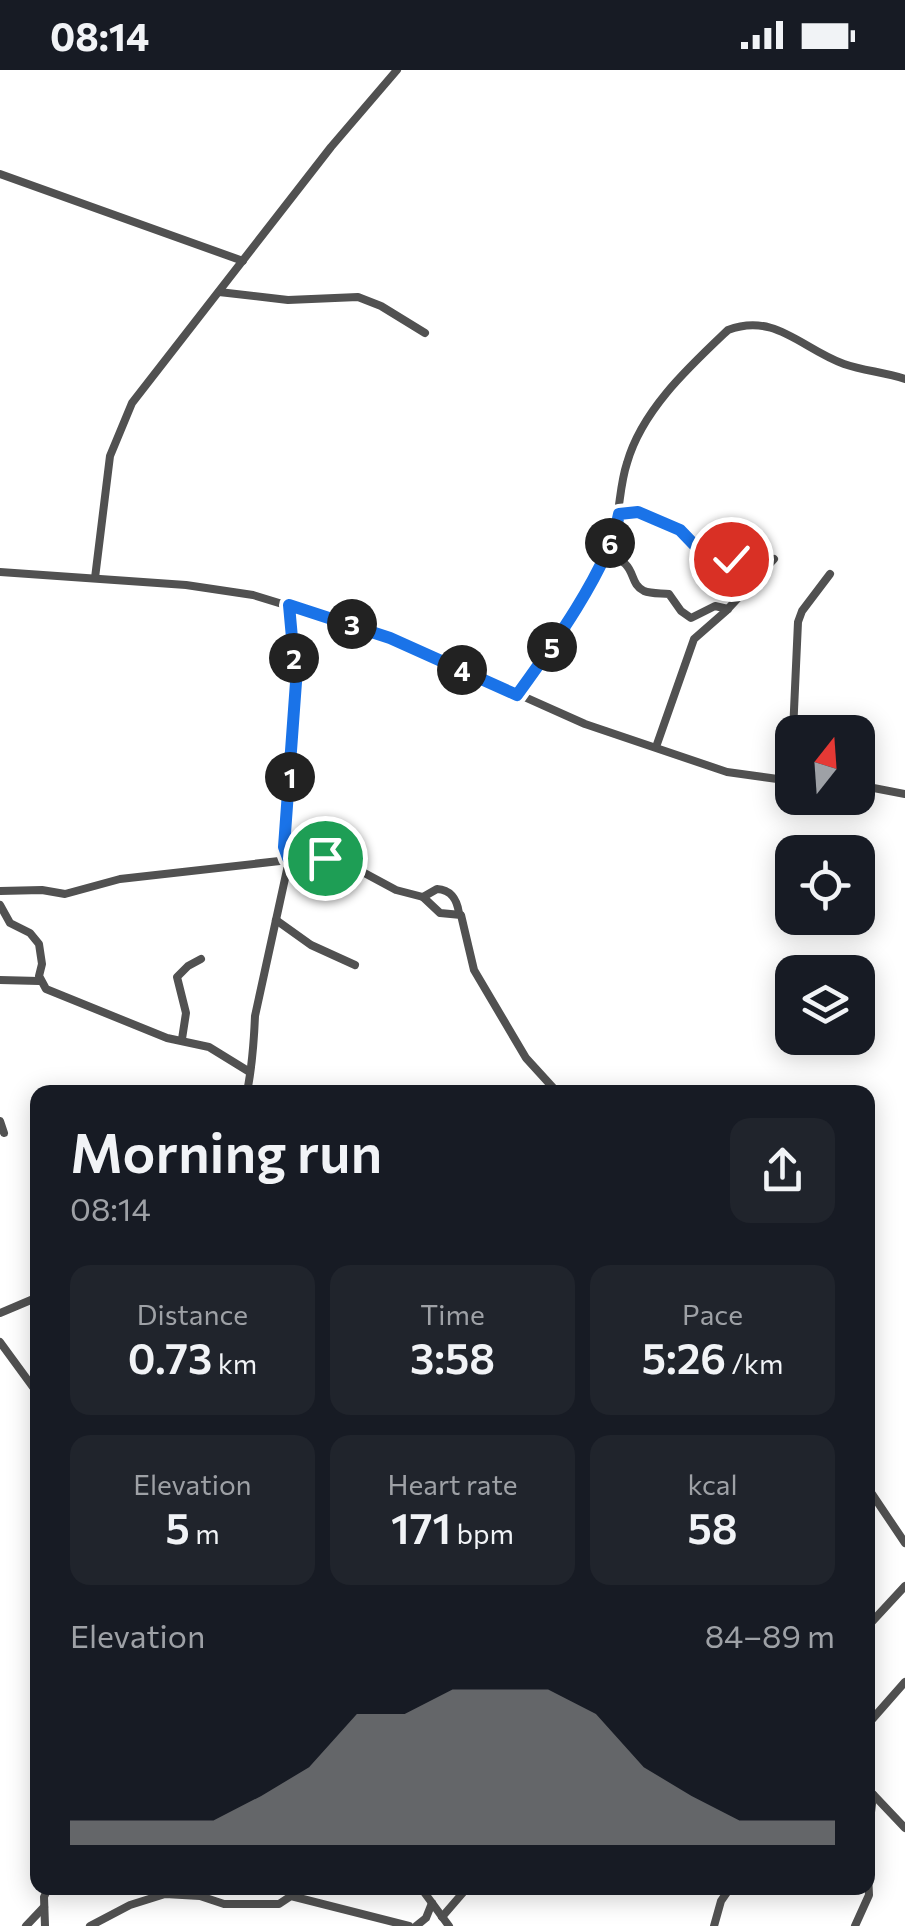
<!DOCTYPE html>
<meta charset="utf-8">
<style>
:root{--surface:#171b24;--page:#20242c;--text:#f1f3f6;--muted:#9ea1a6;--accent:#858687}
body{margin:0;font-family:Commissioner,sans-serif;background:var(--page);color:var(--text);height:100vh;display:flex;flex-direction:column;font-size:38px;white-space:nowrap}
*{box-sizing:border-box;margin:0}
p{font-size:32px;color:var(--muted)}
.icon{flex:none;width:55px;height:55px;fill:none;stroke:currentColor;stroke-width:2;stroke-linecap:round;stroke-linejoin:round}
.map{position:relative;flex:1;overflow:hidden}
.details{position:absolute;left:30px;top:1015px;width:845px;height:810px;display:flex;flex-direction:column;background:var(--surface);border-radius:20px;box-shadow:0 5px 25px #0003}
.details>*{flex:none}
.needle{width:65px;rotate:17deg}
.fabs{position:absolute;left:775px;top:645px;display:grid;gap:20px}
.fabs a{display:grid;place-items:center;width:100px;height:100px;border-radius:20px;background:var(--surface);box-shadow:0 5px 25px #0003;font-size:50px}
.pin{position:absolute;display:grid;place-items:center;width:85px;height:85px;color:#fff;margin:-42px;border:5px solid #fff;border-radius:50%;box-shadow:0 2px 10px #0007}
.km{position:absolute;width:50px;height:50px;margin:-25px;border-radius:50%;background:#222;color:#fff;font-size:28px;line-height:50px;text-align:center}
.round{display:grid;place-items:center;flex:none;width:105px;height:105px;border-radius:20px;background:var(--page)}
.summary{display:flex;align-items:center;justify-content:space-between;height:170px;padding:0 40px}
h1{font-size:55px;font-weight:600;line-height:75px}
.figures{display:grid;grid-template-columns:repeat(3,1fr);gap:15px;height:170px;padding:10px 40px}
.figures div{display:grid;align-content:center;border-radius:20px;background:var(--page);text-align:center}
.figures b{font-size:42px;font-weight:600}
.figures small{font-size:28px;font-weight:400}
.figures p{font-size:28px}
.chart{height:280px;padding:20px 40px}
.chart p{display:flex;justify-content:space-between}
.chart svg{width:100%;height:180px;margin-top:10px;fill:var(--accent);opacity:.7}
.status{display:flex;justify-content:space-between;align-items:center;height:70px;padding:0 50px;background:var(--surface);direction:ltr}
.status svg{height:28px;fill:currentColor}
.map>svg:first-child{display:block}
</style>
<div class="status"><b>08:14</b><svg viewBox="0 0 49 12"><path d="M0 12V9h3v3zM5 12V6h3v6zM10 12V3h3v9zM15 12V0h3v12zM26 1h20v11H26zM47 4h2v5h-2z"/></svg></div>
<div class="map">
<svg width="905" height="1856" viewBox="0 0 905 1856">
<rect width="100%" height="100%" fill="#fff"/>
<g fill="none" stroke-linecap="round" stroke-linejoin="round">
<g stroke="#515151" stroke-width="8">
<polyline points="0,104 243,191"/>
<polyline points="219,222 288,230 358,227 381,236 425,263"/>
<polyline points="619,444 634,441 680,460 711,489 725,491 741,483 751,484 760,501"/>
<path d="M 604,485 C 640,491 626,512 644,521 C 651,524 662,523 669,524 L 681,541 L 691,548 L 715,536 L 728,539"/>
<polyline points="0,502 186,515 253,525 390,567 585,654 727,702 792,711"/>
<polyline points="95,508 110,386 132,333 331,77 397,0"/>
<path d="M 517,625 C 551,578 586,529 609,475 C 621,448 618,420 627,393 C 642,340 689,297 728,260 C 775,242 802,279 844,294 C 864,301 885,302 905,309"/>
<polyline points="793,662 798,552 802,541 830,504"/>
<polyline points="656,677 694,569 726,541 774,489"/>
<polyline points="782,710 789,701 792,671"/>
<polyline points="858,715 905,724"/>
<polyline points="0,821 42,820 65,824 120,809 315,787 344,792 396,820 423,827 440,843 461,845 474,900 526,988 557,1022"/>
<path d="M 423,827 L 437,819 C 452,820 457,830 459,843"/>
<polyline points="0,835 10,853 30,863 39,874 42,894 39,906 46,919 167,968 209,977 248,1001"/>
<polyline points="276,850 311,875 355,895"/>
<polyline points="0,910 39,911"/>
<polyline points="182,969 186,943 177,907 188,896 201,889"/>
<path d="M 247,1022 C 252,997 254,971 255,946 L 288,795 L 283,770 L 296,613 L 289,535"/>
<polyline points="0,1051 4,1063"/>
<polyline points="0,1243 38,1227"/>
<polyline points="0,1272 38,1324"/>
<polyline points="868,1418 905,1473"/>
<polyline points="868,1556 905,1516"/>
<polyline points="868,1654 905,1612"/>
<polyline points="868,1719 905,1758"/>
<polyline points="868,1768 873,1725"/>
<polyline points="421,1818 449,1856"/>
<polyline points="442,1847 467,1818"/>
<polyline points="26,1856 44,1837"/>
<polyline points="45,1856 44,1827 48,1818"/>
<polyline points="90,1856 130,1835 165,1824 200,1826 224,1834 279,1834 291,1826 409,1856"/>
<polyline points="416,1856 426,1848 432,1833"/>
<polyline points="714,1856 721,1831 730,1818"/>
<polyline points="855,1856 869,1825 868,1804"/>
</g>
</g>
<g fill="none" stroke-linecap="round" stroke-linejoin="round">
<defs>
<path id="route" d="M 325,788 L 288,788 L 284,777 L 296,612 L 289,535 L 390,568 L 517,625 C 549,581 610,497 619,444 L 638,442 L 680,460 L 705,486 L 718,491 L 731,489"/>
</defs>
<use href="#route" stroke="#fff" stroke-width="20"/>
<use href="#route" stroke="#1a73e8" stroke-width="12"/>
</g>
</svg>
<div class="fabs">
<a><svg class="needle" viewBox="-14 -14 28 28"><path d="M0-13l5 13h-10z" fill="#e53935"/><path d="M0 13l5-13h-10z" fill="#9ea1a6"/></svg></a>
<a><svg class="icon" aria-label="locate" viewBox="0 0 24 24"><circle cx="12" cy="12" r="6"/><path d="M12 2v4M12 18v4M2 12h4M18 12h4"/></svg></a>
<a><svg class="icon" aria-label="layers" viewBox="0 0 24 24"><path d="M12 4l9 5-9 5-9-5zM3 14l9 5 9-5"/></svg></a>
</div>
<div class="pin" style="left:325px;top:788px;background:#1e9e55"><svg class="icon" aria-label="arrive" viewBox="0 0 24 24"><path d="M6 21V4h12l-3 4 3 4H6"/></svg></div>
<div class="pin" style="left:731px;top:489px;background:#d93025"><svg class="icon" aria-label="check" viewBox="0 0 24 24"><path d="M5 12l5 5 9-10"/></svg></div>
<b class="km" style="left:290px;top:707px">1</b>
<b class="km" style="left:294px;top:588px">2</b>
<b class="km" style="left:352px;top:554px">3</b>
<b class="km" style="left:462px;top:600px">4</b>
<b class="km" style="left:552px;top:577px">5</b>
<b class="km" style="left:610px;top:473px">6</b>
<section class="details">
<div class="summary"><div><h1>Morning run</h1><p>08:14</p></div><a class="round"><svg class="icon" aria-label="share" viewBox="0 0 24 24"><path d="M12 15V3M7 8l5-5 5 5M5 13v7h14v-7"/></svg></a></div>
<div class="figures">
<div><p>Distance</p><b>0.73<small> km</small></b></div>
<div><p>Time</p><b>3:58</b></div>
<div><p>Pace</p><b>5:26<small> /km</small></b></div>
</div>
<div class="figures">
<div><p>Elevation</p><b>5<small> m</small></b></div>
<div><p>Heart rate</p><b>171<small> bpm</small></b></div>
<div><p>kcal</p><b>58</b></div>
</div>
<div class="chart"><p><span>Elevation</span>84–89 m</p>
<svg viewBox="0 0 160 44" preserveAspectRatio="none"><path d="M0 44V38L10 38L20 38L30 38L40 32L50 25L60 12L70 12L80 6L90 6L100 6L110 12L120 25L130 32L140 38L150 38L160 38V44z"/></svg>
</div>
</section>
</div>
